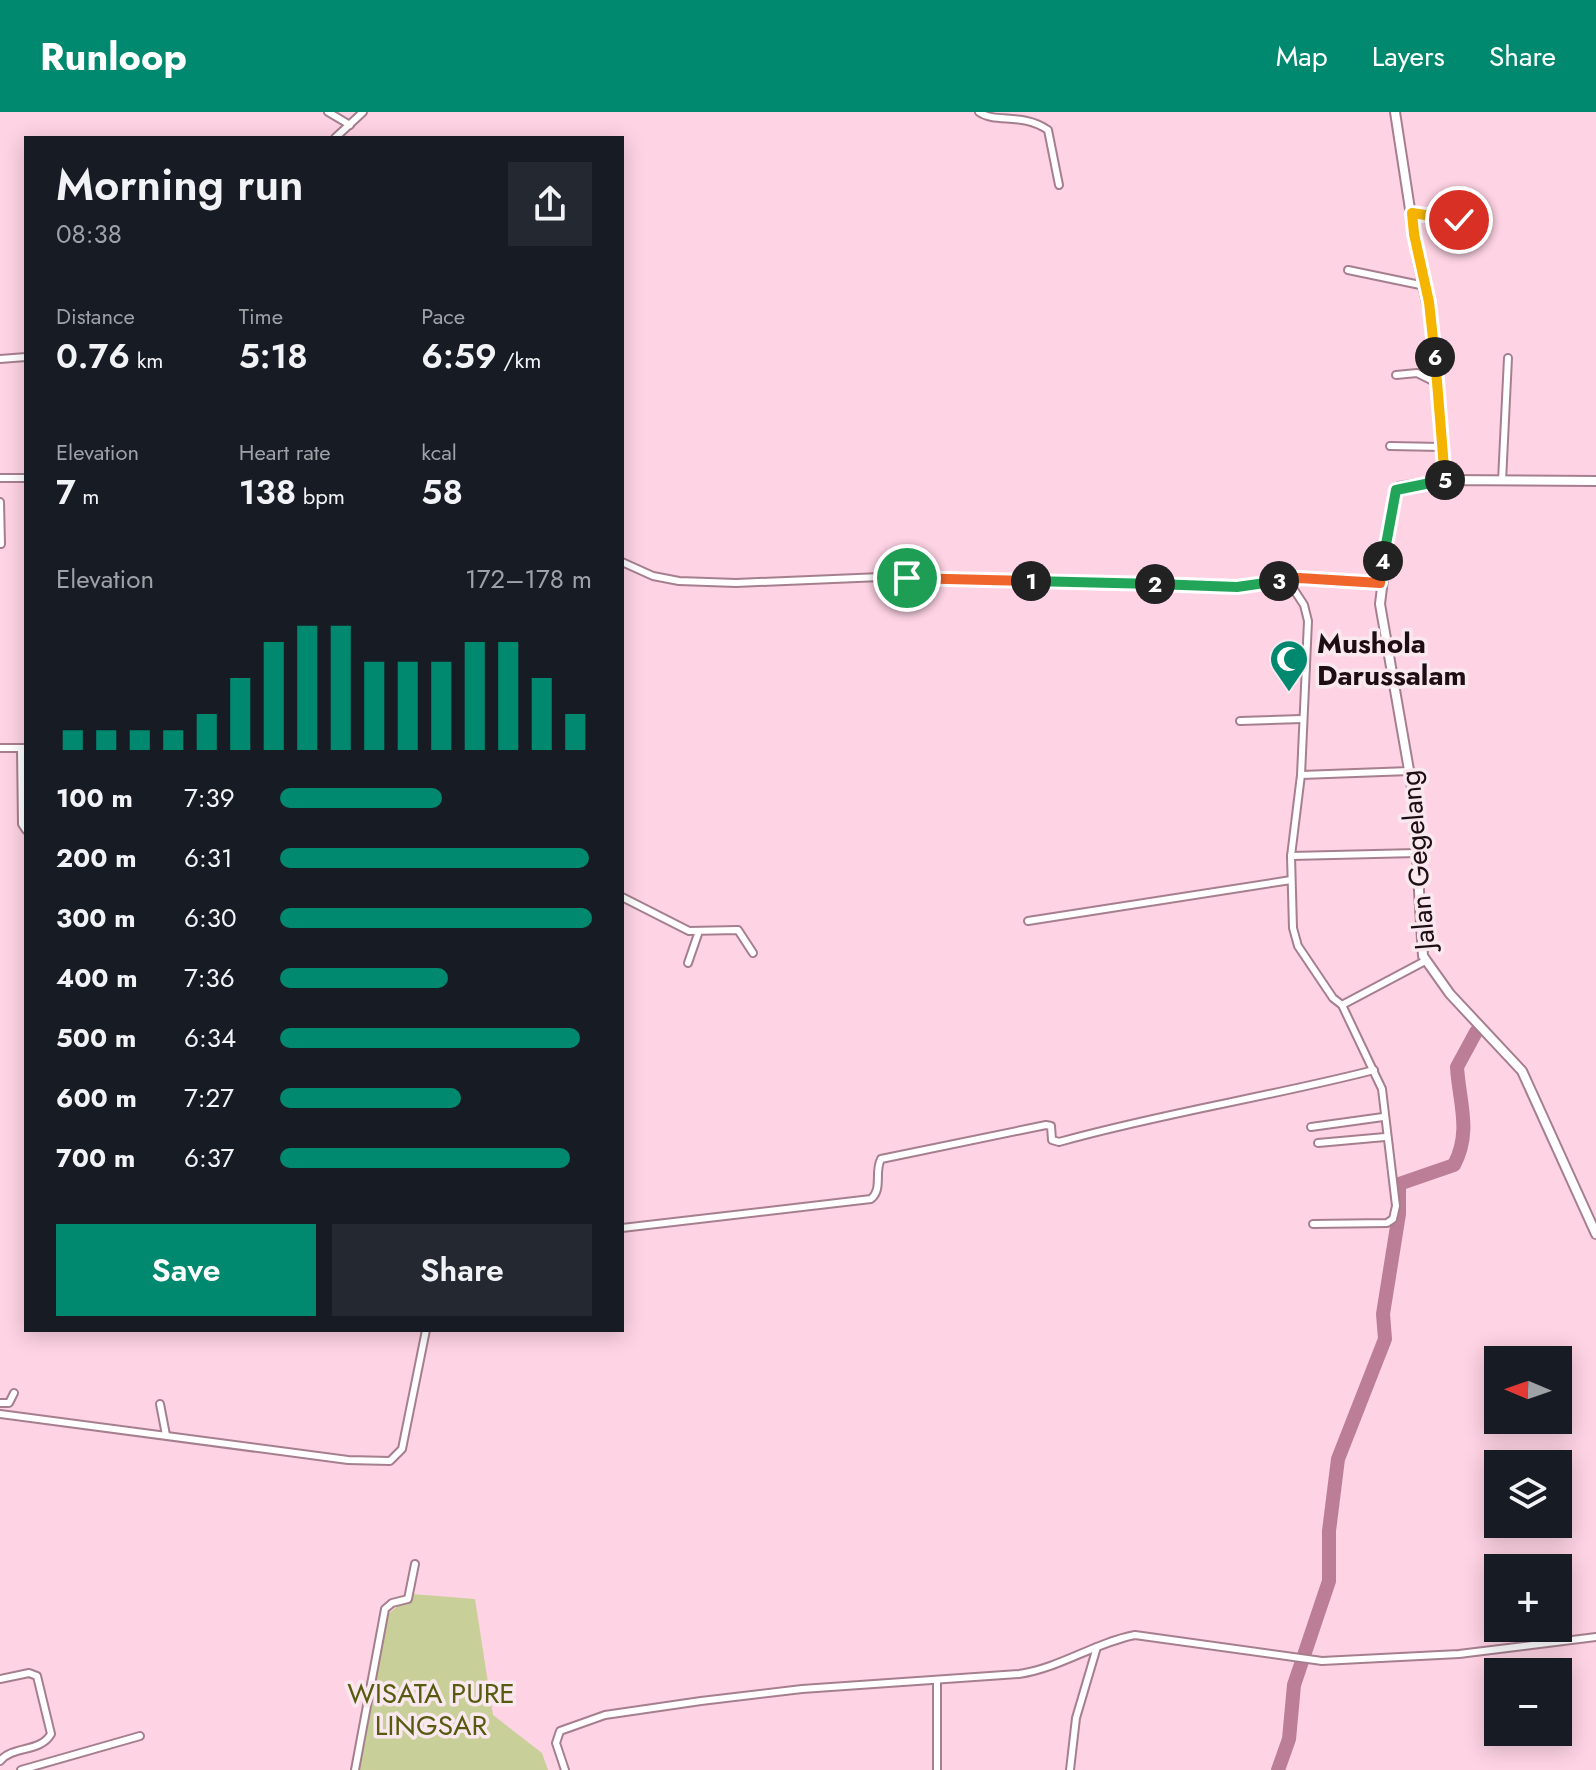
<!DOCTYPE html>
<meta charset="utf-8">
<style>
:root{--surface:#171b24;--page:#242831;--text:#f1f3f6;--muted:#9ea1a6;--accent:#00896f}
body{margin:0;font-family:Jost,sans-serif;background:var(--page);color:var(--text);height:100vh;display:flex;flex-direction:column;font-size:30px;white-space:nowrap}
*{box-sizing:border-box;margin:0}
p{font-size:26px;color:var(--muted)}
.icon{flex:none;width:44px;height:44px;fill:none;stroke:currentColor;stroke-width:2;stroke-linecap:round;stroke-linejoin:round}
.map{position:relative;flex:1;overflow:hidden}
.panel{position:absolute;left:24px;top:24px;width:600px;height:1196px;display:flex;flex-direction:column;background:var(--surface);border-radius:0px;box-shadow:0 4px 20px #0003}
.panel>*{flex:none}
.needle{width:52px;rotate:272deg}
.fabs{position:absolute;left:1484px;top:1234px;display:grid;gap:16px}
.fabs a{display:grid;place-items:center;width:88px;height:88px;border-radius:0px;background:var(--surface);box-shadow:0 4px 20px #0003;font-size:40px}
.pin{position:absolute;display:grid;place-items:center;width:68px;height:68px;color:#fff;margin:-34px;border:4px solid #fff;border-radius:50%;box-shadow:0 2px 8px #0007}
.km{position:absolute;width:40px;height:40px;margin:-20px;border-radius:50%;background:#222;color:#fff;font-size:22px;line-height:40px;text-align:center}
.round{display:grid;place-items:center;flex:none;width:84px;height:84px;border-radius:0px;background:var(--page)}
.headline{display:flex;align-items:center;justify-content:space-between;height:136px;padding:0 32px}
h1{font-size:44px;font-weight:600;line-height:60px}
.figures{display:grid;grid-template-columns:repeat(3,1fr);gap:12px;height:136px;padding:8px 32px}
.figures div{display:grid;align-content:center}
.figures b{font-size:34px;font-weight:600}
.figures small{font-size:22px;font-weight:400}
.figures p{font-size:22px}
.chart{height:224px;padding:16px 32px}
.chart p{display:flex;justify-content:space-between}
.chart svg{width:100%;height:144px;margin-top:8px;stroke:var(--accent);stroke-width:6}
.cta{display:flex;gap:16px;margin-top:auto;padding:16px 32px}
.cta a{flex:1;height:92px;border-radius:0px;background:var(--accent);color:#fff;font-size:32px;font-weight:600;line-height:92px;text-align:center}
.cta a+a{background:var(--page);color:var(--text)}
ul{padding:0 32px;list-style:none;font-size:26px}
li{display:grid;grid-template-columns:128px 96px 1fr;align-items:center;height:60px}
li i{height:20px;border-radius:10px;background:var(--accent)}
header{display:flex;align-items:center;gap:48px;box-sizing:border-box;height:112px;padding:0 40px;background:var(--accent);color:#fff}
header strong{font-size:38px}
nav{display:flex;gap:44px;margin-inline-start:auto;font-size:28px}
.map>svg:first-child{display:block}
</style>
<header>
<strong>Runloop</strong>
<nav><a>Map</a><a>Layers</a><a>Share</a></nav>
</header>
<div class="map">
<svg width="1596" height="1658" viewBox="0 0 1596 1658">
<rect width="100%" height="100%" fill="#fed3e4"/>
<polygon fill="#c9cf99" points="412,1482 475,1487 493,1603 542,1641 548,1658 359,1658 387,1503"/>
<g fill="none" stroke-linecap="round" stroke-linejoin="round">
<path stroke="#bc7d97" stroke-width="14" d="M 1278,1658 L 1289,1627 L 1294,1573 L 1329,1469 L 1329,1419 L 1338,1347 L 1385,1227 L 1383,1202 L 1399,1102 L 1399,1072 L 1454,1053 C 1472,1019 1459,990 1457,955 L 1476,920"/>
<defs>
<g id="minor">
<polyline points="328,0 350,13"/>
<path d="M 979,0 C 996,12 1022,0 1048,18 L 1059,73"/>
<polyline points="335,26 363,0"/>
<polyline points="1412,101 1474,112"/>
<polyline points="1348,158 1425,174"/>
<polyline points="0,247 26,245"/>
<polyline points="1396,263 1417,261 1437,271"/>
<polyline points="1390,334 1442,335"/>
<polyline points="0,366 26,366"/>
<polyline points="1502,369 1508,246"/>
<polyline points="0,390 1,432"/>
<polyline points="622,450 653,464 679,469 736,471 881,465 1237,475 1299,466 1380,471"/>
<polyline points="1287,467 1304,493 1308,509 1301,663 1291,744 1293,816 1298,834 1333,886 1342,893 1382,977 1396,1094 1393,1107 1387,1111 1313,1112"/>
<polyline points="1240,609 1302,607"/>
<polyline points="0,636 26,636"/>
<polyline points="21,636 22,712 26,718"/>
<polyline points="1301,663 1410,659"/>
<polyline points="1291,744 1417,741"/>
<polyline points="622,785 689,819 738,818 753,841"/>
<polyline points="1028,809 1291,768"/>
<polyline points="688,851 698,822"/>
<polyline points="1342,893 1425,849"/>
<polyline points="1311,1015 1383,1005"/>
<polyline points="1318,1031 1385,1025"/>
<path d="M 622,1116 L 871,1087 C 883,1077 874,1060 881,1047 L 1046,1013 L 1051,1014 L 1052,1028 L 1059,1030 C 1162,1001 1269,985 1374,958"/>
<polyline points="0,1291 9,1291 14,1281"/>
<polyline points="160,1292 166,1323"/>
<polyline points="0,1302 348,1348 390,1349 402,1337 426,1218"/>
<path d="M 0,1567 L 29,1561 L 37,1564 L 51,1622 C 40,1641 13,1633 0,1649"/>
<polyline points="937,1569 937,1658"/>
<polyline points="21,1658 140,1624"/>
<polyline points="355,1658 385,1497 392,1491 408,1487 415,1452"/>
<path d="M 565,1658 L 556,1631 L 560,1619 L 605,1603 L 701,1589 L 802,1577 L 1019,1562 C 1060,1556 1094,1531 1135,1523 L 1322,1549 L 1459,1542 L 1596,1525"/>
<polyline points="1070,1658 1076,1606 1097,1535"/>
</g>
<g id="tertiary">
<polyline points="1395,0 1418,149 1433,219 1445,368"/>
<polyline points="1596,369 1445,368 1399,375 1393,386 1380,492 1413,681 1423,844 1450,882 1522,959 1596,1122"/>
</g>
</defs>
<use href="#minor" stroke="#a67f8e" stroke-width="10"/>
<use href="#tertiary" stroke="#a67f8e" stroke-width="12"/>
<use href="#minor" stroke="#fff" stroke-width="6"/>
<use href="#tertiary" stroke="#fff" stroke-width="8"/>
</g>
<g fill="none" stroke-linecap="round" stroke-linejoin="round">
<defs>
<polyline id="split-1" points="907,466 1031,469"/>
<polyline id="split-2" points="1031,469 1155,472"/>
<polyline id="split-3" points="1155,472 1237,475 1279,469"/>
<polyline id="split-4" points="1279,469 1299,466 1380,471 1383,449"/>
<polyline id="split-5" points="1383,449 1396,378 1445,368"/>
<polyline id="split-6" points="1435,245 1445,368"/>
<polyline id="split-7" points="1414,122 1429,190 1435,245"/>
<polyline id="split-8" points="1414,122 1412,101 1459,108"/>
</defs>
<use href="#split-1" stroke="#fff" stroke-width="16"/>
<use href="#split-2" stroke="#fff" stroke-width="16"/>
<use href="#split-3" stroke="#fff" stroke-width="16"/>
<use href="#split-4" stroke="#fff" stroke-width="16"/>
<use href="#split-5" stroke="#fff" stroke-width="16"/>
<use href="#split-6" stroke="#fff" stroke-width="16"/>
<use href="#split-7" stroke="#fff" stroke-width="16"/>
<use href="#split-8" stroke="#fff" stroke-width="16"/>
<use href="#split-1" stroke="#f0652b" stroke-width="10"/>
<use href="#split-2" stroke="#22a559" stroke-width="10"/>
<use href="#split-3" stroke="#22a559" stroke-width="10"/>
<use href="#split-4" stroke="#f0652b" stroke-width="10"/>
<use href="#split-5" stroke="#22a559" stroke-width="10"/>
<use href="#split-6" stroke="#f5b400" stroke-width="10"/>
<use href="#split-7" stroke="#f5b400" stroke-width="10"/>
<use href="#split-8" stroke="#f5b400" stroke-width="10"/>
</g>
<defs>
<symbol id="mosque-pin" viewBox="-11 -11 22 30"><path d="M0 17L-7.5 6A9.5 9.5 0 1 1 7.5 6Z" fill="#00896f" stroke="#fae8ef"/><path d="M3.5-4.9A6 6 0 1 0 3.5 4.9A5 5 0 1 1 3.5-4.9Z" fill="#fff"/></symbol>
</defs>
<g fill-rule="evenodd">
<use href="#mosque-pin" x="1267" y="525" width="44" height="60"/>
</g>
<g text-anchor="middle" stroke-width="7" stroke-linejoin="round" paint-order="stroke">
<g font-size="28" font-weight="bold" fill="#1d0e14" stroke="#fae8ef" text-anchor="start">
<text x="1317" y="541">Mushola<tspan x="1317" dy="32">Darussalam</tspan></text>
</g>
<g font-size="28" fill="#1d0e14" stroke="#fae8ef">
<text transform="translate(1417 748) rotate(-95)" y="10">Jalan Gegelang</text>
</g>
<g font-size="28" fill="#565b10" stroke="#fae8ef">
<text x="431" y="1591">WISATA PURE<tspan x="431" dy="32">LINGSAR</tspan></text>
</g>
</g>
</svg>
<div class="fabs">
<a><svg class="needle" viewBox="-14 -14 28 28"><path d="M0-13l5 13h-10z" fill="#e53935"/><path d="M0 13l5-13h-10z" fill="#9ea1a6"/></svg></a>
<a><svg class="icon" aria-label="layers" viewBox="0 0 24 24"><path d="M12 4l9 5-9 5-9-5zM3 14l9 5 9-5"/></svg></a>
<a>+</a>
<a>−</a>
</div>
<div class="pin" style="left:907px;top:466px;background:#1e9e55"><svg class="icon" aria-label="arrive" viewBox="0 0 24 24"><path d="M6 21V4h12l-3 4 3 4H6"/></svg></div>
<div class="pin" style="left:1459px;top:108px;background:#d93025"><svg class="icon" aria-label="check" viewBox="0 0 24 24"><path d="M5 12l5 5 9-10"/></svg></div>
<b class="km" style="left:1031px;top:469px">1</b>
<b class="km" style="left:1155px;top:472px">2</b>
<b class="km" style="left:1279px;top:469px">3</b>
<b class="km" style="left:1383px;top:449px">4</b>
<b class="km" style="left:1445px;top:368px">5</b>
<b class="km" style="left:1435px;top:245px">6</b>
<section class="panel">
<div class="headline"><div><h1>Morning run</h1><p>08:38</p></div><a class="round"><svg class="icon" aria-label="share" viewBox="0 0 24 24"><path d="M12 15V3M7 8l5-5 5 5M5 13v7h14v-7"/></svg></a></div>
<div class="figures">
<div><p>Distance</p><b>0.76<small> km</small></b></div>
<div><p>Time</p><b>5:18</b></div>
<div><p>Pace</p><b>6:59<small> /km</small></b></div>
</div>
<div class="figures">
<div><p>Elevation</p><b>7<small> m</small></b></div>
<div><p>Heart rate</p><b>138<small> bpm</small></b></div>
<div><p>kcal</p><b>58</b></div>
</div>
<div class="chart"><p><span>Elevation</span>172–178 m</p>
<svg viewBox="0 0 160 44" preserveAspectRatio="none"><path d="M5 44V38M15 44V38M25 44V38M35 44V38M45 44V33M55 44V22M65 44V11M75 44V6M85 44V6M95 44V17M105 44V17M115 44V17M125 44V11M135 44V11M145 44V22M155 44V33"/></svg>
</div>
<ul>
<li><b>100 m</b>7:39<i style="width:52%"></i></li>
<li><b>200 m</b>6:31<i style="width:99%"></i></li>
<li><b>300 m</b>6:30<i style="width:100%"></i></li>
<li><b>400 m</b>7:36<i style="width:54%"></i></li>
<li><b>500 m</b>6:34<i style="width:96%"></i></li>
<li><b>600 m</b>7:27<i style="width:58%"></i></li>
<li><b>700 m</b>6:37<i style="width:93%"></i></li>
</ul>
<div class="cta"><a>Save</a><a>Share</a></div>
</section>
</div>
